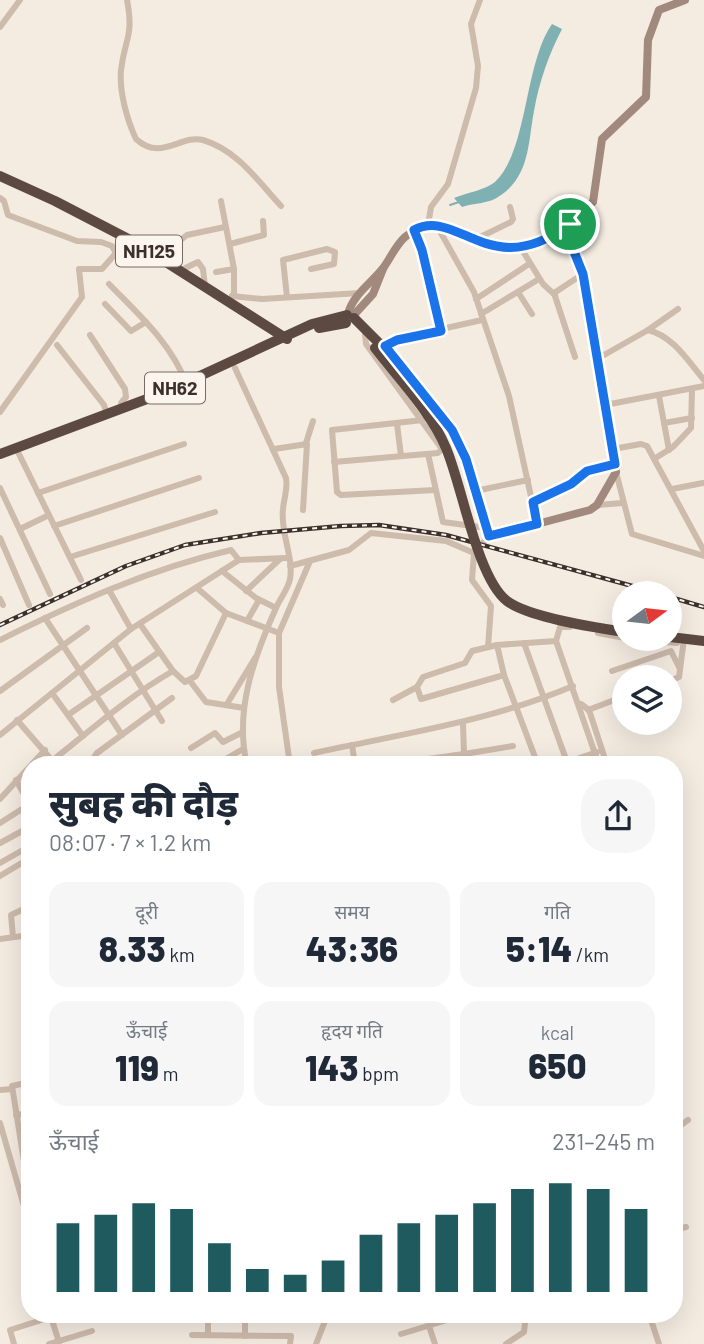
<!DOCTYPE html>
<html lang="hi">
<meta charset="utf-8">
<style>
:root{--surface:#fff;--page:#f6f6f7;--text:#1f2937;--muted:#747a83;--accent:#1f5a5e}
body{margin:0;font-family:Barlow,"Noto Sans Devanagari",sans-serif;background:var(--page);color:var(--text);height:100vh;display:flex;flex-direction:column;font-size:26px;white-space:nowrap}
*{box-sizing:border-box;margin:0}
p{font-size:23px;color:var(--muted)}
.icon{flex:none;width:38px;height:38px;fill:none;stroke:currentColor;stroke-width:2;stroke-linecap:round;stroke-linejoin:round}
.map{position:relative;flex:1;overflow:hidden}
.drawer{position:absolute;left:21px;top:756px;width:662px;height:567px;display:flex;flex-direction:column;background:var(--surface);border-radius:28px;box-shadow:0 7px 28px #0002}
.drawer>*{flex:none}
.needle{width:46px;rotate:75deg}
.fabs{position:absolute;left:612px;top:581px;display:grid;gap:14px}
.fabs a{display:grid;place-items:center;width:70px;height:70px;border-radius:50%;background:var(--surface);box-shadow:0 7px 28px #0002;font-size:35px}
.pin{position:absolute;display:grid;place-items:center;width:60px;height:60px;color:#fff;margin:-30px;border:4px solid #fff;border-radius:50%;box-shadow:0 2px 7px #0007}
.round{display:grid;place-items:center;flex:none;width:74px;height:74px;border-radius:28px;background:var(--page)}
.summary{display:flex;align-items:center;justify-content:space-between;height:119px;padding:0 28px}
h1{font-size:38px;font-weight:800;line-height:52px}
.figures{display:grid;grid-template-columns:repeat(3,1fr);gap:10px;height:119px;padding:7px 28px}
.figures div{display:grid;align-content:center;border-radius:18px;background:var(--page);text-align:center}
.figures b{font-size:35px;font-weight:800}
.figures small{font-size:19px;font-weight:400}
.figures p{font-size:19px}
.chart{height:196px;padding:14px 28px}
.chart p{display:flex;justify-content:space-between}
.chart svg{width:100%;height:126px;margin-top:7px;stroke:var(--accent);stroke-width:6}
.map>svg:first-child{display:block}
</style>
<div class="map">
<svg width="704" height="1344" viewBox="0 0 704 1344">
<rect width="100%" height="100%" fill="#f4ebe1"/>
<path fill="#7fb0b2" d="M 552,24 L 562,29 C 549,54 539,82 534,111 C 528,142 530,175 501,195 C 488,205 475,202 462,207 L 454,198 C 466,193 485,190 495,182 C 528,151 524,64 552,24 Z"/>
<g fill="none" stroke-linecap="round" stroke-linejoin="round">
<polyline stroke="#7fb0b2" stroke-width="2" points="450,205 459,202"/>
<g stroke="#cdbbac" stroke-width="6">
<path d="M 127,0 C 134,37 125,37 121,70 C 119,91 127,120 136,139 C 161,162 181,134 203,140 C 237,150 258,181 281,206"/>
<polyline points="0,27 20,0"/>
<polyline points="0,198 4,201 8,215 77,241 101,242 112,246 116,253 102,269 79,269 82,297 0,412"/>
<polyline points="428,225 431,207 448,184 476,88 478,66 471,24 480,0"/>
<polyline points="414,230 422,250 441,331"/>
<polyline points="474,240 511,222 513,219 510,207"/>
<polyline points="230,244 264,235 263,221"/>
<polyline points="521,248 543,284 555,295"/>
<polyline points="159,257 187,235 225,227"/>
<polyline points="179,271 198,262 203,269 205,286"/>
<polyline points="216,272 234,269 221,201"/>
<path d="M 109,284 C 138,314 171,343 186,383"/>
<polyline points="518,292 532,314"/>
<polyline points="232,296 262,299 360,293"/>
<polyline points="287,297 283,260 327,249 335,252 334,264 311,269"/>
<polyline points="231,298 234,293 234,269"/>
<polyline points="476,299 529,264"/>
<polyline points="105,304 131,331 146,322"/>
<polyline points="481,314 539,279"/>
<polyline points="648,330 678,309"/>
<polyline points="90,335 125,389 126,397 121,403 124,408"/>
<polyline points="380,342 452,430 466,459 489,536"/>
<polyline points="57,345 104,405 107,414"/>
<polyline points="385,346 397,339 482,320"/>
<polyline points="575,357 554,293 583,274"/>
<path d="M 597,359 L 648,330 C 673,336 688,361 704,380"/>
<path d="M 235,368 L 286,478 C 288,489 284,498 283,509 C 280,533 294,557 290,579 C 288,589 280,599 276,608 C 254,657 234,711 247,765"/>
<polyline points="659,396 669,450"/>
<polyline points="605,405 704,386"/>
<polyline points="423,420 332,430 337,492 341,495 435,490"/>
<polyline points="664,423 692,418"/>
<polyline points="397,424 401,456"/>
<polyline points="306,443 313,421"/>
<polyline points="16,448 81,580"/>
<polyline points="274,449 307,444 303,510"/>
<polyline points="613,449 641,444 647,446 704,551"/>
<polyline points="428,454 443,522 487,528"/>
<polyline points="654,459 673,447 691,428 692,390"/>
<polyline points="334,462 438,453 442,449 366,344 365,334"/>
<polyline points="616,472 632,534 704,556"/>
<polyline points="0,488 50,594"/>
<polyline points="672,489 703,483"/>
<polyline points="475,491 528,480"/>
<polyline points="38,493 184,444"/>
<polyline points="533,502 571,484 587,471 615,464"/>
<polyline points="597,505 623,503"/>
<polyline points="54,526 199,478"/>
<polyline points="20,529 49,515"/>
<polyline points="0,538 29,605"/>
<polyline points="474,553 472,580 491,606 488,647"/>
<polyline points="70,557 215,512"/>
<polyline points="290,566 349,550 371,533 446,541 474,553 489,536 537,524 509,396 474,292 437,226"/>
<polyline points="222,571 256,598 276,608"/>
<polyline points="197,588 226,613 279,633"/>
<polyline points="109,590 131,629"/>
<polyline points="246,591 280,559"/>
<polyline points="0,599 3,605"/>
<polyline points="45,618 122,735"/>
<polyline points="247,621 259,600"/>
<polyline points="140,624 173,671 185,682 196,676 226,613"/>
<polyline points="570,627 560,627 556,641 599,765"/>
<polyline points="598,633 625,638"/>
<polyline points="631,639 677,643"/>
<path d="M 0,640 C 74,603 150,569 231,550 L 239,560"/>
<polyline points="114,643 162,721"/>
<polyline points="524,643 567,762"/>
<polyline points="497,645 504,675 421,699 417,687 423,677 465,663 472,651 497,645 556,641"/>
<polyline points="612,671 671,651 680,669"/>
<polyline points="504,675 538,765"/>
<polyline points="190,681 206,702 244,708"/>
<polyline points="670,681 679,677 684,639"/>
<polyline points="0,691 87,628"/>
<polyline points="52,693 83,736"/>
<polyline points="393,700 417,687"/>
<polyline points="227,704 255,658"/>
<polyline points="581,704 589,710 607,765"/>
<polyline points="588,710 625,696"/>
<polyline points="68,715 159,652"/>
<polyline points="17,720 56,765"/>
<polyline points="0,735 131,629 239,560 287,558"/>
<polyline points="352,745 355,765"/>
<polyline points="191,748 215,733 223,742 241,733"/>
<path d="M 314,753 C 401,734 491,721 573,686"/>
<polyline points="464,754 513,746"/>
<path d="M 53,760 C 92,729 129,696 173,671"/>
<polyline points="217,764 243,749"/>
<polyline points="89,765 97,753 172,698"/>
<polyline points="290,765 279,687 279,633 310,561"/>
<polyline points="385,765 464,754 463,723"/>
<polyline points="559,765 597,752"/>
<polyline points="16,780 30,805"/>
<polyline points="0,799 45,750"/>
<polyline points="0,823 30,804"/>
<polyline points="0,843 24,830"/>
<polyline points="0,863 30,846"/>
<polyline points="0,876 30,858"/>
<polyline points="13,937 11,915 30,906"/>
<polyline points="0,939 30,935"/>
<polyline points="0,1090 12,1089"/>
<polyline points="16,1115 30,1113"/>
<polyline points="0,1123 26,1213 30,1237"/>
<polyline points="674,1130 688,1120"/>
<polyline points="27,1180 12,1086 30,1082"/>
<polyline points="674,1230 686,1227"/>
<polyline points="50,1314 59,1342"/>
<polyline points="245,1314 245,1336"/>
<polyline points="649,1314 659,1344"/>
<polyline points="429,1326 435,1344"/>
<polyline points="401,1334 467,1314"/>
<polyline points="192,1335 291,1336 290,1344"/>
<polyline points="208,1335 208,1314"/>
<polyline points="14,1344 10,1330 51,1317"/>
<polyline points="49,1344 92,1331"/>
<polyline points="316,1344 325,1321 333,1314"/>
<polyline points="506,1344 524,1332 526,1314"/>
</g>
<g stroke="#a18a7d" stroke-width="8">
<polyline points="570,224 573,249"/>
<polyline points="549,239 593,202 602,139 646,97 648,40 659,10 685,0"/>
<path d="M 348,314 C 353,294 372,283 384,267 C 391,257 396,245 405,237 C 437,209 472,248 506,249 C 531,250 551,231 573,249 L 583,274 L 616,472 L 597,505 L 590,510 L 537,524"/>
<polyline points="353,316 373,294 383,269"/>
</g>
<g stroke="#5c4a42" stroke-width="10">
<polyline points="0,176 55,201 136,243 287,339"/>
<polyline points="354,318 380,344"/>
<polyline points="319,328 346,323"/>
<polyline points="0,454 163,393 312,324 347,315"/>
<polyline points="670,637 704,641"/>
</g>
<defs>
<g id="rail">
<polyline points="670,597 704,607"/>
<polyline points="0,625 126,566 185,545 261,533 341,526 379,525 446,535 658,593"/>
</g>
</defs>
<use href="#rail" stroke="#3b302b" stroke-width="4.5"/>
<use href="#rail" stroke="#fbf5ee" stroke-width="2" stroke-dasharray="5" stroke-linecap="butt"/>
<path stroke="#5c4a42" stroke-width="10" d="M 375,348 C 399,379 431,412 446,448 C 462,485 477,578 507,601 C 528,617 597,628 625,632"/>
</g>
<g fill="none" stroke-linecap="round" stroke-linejoin="round">
<defs>
<path id="route" d="M 570,224 L 573,249 L 583,274 L 615,464 L 587,471 L 571,484 L 533,502 L 537,524 L 489,536 L 466,459 L 452,430 L 385,346 L 397,340 L 441,331 L 422,250 L 414,230 C 458,207 490,284 570,224 Z"/>
</defs>
<use href="#route" stroke="#fff" stroke-width="14"/>
<use href="#route" stroke="#1a73e8" stroke-width="9"/>
</g>
<g text-anchor="middle" stroke-width="5" stroke-linejoin="round" paint-order="stroke">
<g fill="#fbf5ee" stroke="#756b66" stroke-width="2">
<rect x="116" y="235.5" width="66" height="31" rx="5"/>
<rect x="145" y="372.5" width="60" height="31" rx="5"/>
</g>
<g font-size="19" font-weight="bold" fill="#3b302b">
<text x="149" y="258">NH125</text>
<text x="175" y="395">NH62</text>
</g>
</g>
</svg>
<div class="fabs">
<a><svg class="needle" viewBox="-14 -14 28 28"><path d="M0-13l5 13h-10z" fill="#e53935"/><path d="M0 13l5-13h-10z" fill="#747a83"/></svg></a>
<a><svg class="icon" aria-label="layers" viewBox="0 0 24 24"><path d="M12 4l9 5-9 5-9-5zM3 14l9 5 9-5"/></svg></a>
</div>
<div class="pin" style="left:570px;top:224px;background:#1e9e55"><svg class="icon" aria-label="arrive" viewBox="0 0 24 24"><path d="M6 21V4h12l-3 4 3 4H6"/></svg></div>
<section class="drawer">
<div class="summary"><div><h1>सुबह की दौड़</h1><p>08:07 · 7 × 1.2 km</p></div><a class="round"><svg class="icon" aria-label="share" viewBox="0 0 24 24"><path d="M12 15V3M7 8l5-5 5 5M5 13v7h14v-7"/></svg></a></div>
<div class="figures">
<div><p>दूरी</p><b>8.33<small> km</small></b></div>
<div><p>समय</p><b>43:36</b></div>
<div><p>गति</p><b>5:14<small> /km</small></b></div>
</div>
<div class="figures">
<div><p>ऊँचाई</p><b>119<small> m</small></b></div>
<div><p>हृदय गति</p><b>143<small> bpm</small></b></div>
<div><p>kcal</p><b>650</b></div>
</div>
<div class="chart"><p><span>ऊँचाई</span>231–245 m</p>
<svg viewBox="0 0 160 44" preserveAspectRatio="none"><path d="M5 44V20M15 44V17M25 44V13M35 44V15M45 44V27M55 44V36M65 44V38M75 44V33M85 44V24M95 44V20M105 44V17M115 44V13M125 44V8M135 44V6M145 44V8M155 44V15"/></svg>
</div>
</section>
</div>
